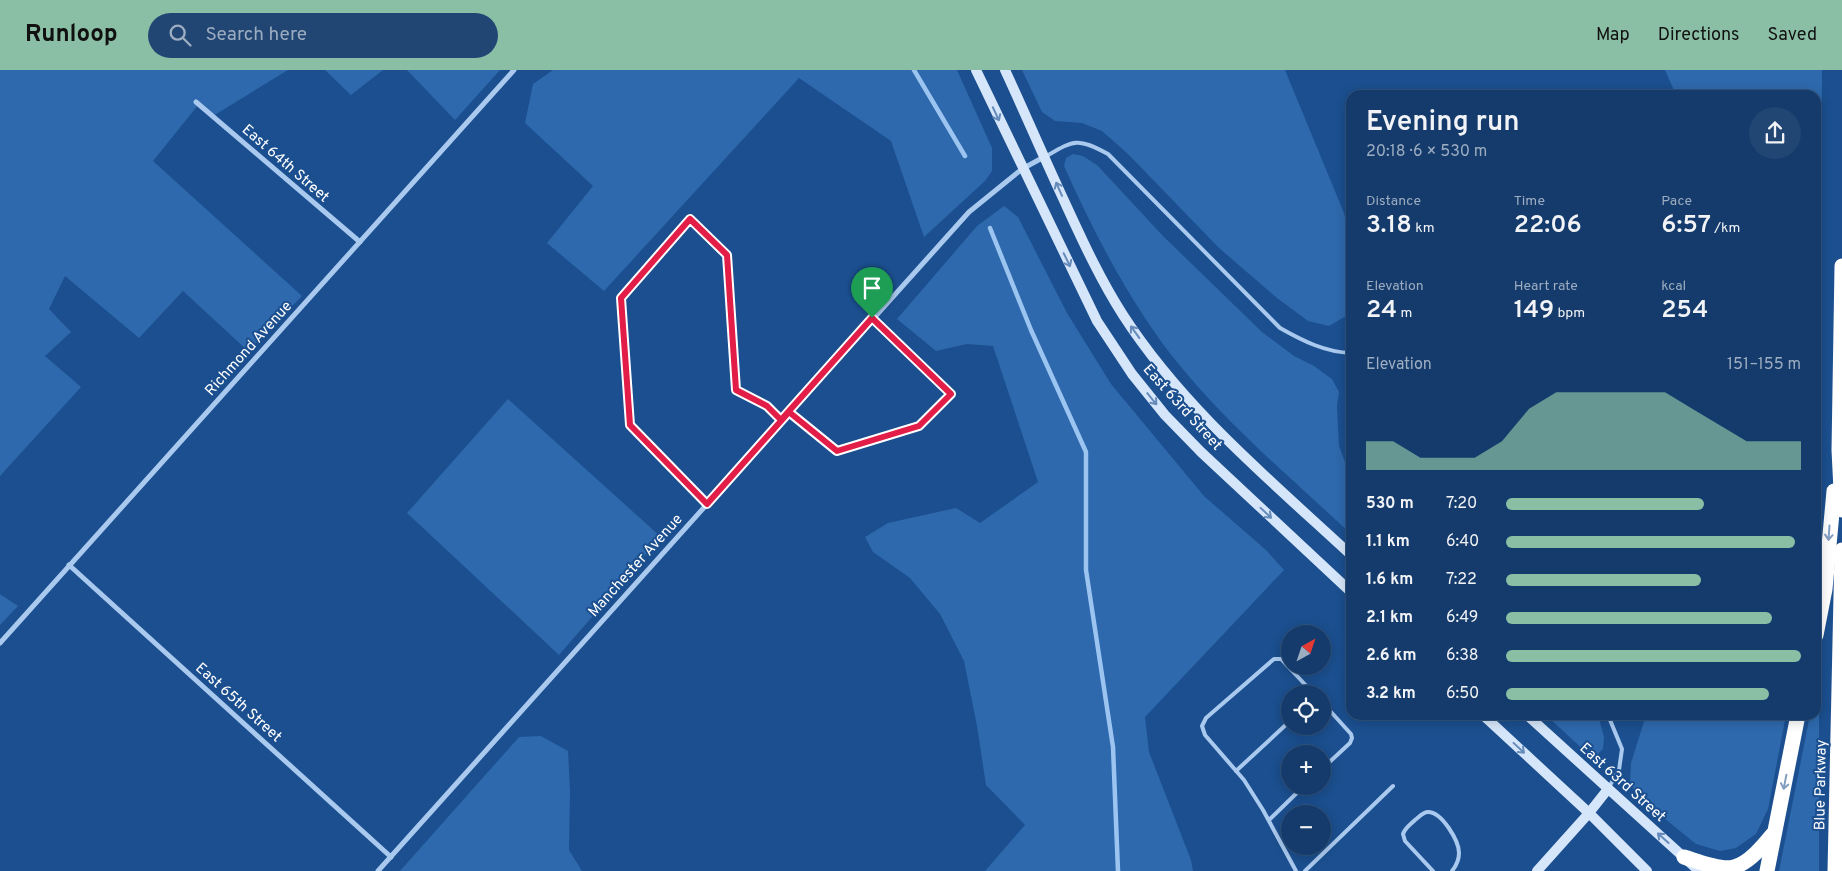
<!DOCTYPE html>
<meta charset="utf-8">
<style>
:root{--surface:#143b6b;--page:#214673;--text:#f1f3f6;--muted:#9dadc1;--line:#33557e;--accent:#8abfa5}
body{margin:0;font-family:Overpass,sans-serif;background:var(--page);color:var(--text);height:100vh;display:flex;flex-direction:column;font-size:19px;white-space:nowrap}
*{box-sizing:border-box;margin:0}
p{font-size:16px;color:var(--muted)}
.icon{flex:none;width:28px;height:28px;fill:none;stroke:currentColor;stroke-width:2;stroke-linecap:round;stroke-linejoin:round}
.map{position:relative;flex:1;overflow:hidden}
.drawer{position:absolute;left:1346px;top:20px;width:475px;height:630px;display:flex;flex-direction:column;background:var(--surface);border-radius:15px;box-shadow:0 2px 12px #0003,0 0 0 1px var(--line)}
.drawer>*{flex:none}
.needle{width:32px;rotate:40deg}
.tools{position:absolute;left:1281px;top:555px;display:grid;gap:10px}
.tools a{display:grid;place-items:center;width:50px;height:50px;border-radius:50%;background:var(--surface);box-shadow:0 2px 12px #0003,0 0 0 1px var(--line);font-size:25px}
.pin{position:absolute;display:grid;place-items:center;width:42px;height:42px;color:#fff;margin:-51px -21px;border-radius:50% 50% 50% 0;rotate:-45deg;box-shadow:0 0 5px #0007}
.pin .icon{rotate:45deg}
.round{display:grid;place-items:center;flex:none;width:52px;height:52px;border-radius:26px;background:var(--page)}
.headline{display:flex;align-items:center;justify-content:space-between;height:85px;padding:0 20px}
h1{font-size:28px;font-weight:600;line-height:38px}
.metrics{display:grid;grid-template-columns:repeat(3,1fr);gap:8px;height:85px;padding:5px 20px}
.metrics div{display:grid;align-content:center}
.metrics b{font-size:25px;font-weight:600}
.metrics small{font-size:14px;font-weight:400}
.metrics p{font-size:14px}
.chart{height:140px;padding:10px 20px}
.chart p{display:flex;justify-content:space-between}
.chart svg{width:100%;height:90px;margin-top:5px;fill:var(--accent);opacity:.7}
ul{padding:0 20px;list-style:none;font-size:16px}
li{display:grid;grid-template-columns:80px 60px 1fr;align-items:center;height:38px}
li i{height:12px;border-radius:6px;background:var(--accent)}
header{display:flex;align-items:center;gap:30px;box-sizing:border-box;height:70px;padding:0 25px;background:var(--accent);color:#111}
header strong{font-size:24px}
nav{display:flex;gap:28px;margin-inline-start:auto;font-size:18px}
.search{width:350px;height:45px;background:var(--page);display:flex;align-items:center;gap:12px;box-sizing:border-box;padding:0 18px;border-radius:28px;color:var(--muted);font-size:19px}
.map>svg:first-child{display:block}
</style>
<header>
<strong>Runloop</strong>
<div class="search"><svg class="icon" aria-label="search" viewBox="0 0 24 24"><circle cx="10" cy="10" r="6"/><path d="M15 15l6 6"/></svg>Search here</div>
<nav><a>Map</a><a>Directions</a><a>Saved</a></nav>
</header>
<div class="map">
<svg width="1842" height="801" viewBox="0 0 1842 801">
<rect width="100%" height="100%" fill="#1b4f8f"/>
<g fill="#2e69ad">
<polygon points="0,0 288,0 213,46 199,34 153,91 302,226 248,281 183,221 139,268 65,206 49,239 71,262 45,286 81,317 0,406"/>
<polygon points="325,0 383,0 351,25"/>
<polygon points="407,0 500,0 455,50"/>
<polygon points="553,0 957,0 992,78 992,101 985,111 924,167 891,71 799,8 604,221 547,173 593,116 525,53 533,14"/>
<polygon points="1022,0 1285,0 1344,143 1351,176 1351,243 1329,256 1308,251 1277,228 1219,178 1128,84 1102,61 1082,53 1055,51 1042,42"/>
<polygon points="1665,0 1822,0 1820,375 1816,438 1816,25 1676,25"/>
<path d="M 1073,84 L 1083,86 L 1097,95 L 1163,166 L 1262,262 L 1294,286 L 1314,296 L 1332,309 L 1339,322 L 1337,336 L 1339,376 L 1351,408 L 1351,464 C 1290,407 1224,352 1172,286 C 1127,227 1094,163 1064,96 L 1066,88 Z"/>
<polygon points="1004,136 1018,147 1067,243 1111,314 1204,426 1266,480 1284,500 1145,647 1149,682 1191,790 1193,801 985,801 1025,755 986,715 977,656 964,591 940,544 910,508 873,482 865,467 888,453 956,438 980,453 1038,412 993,276 967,274 936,281 897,249 977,156"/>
<polygon points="508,329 661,467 559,585 407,443"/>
<polygon points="0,524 18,536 0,555"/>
<polygon points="1819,600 1819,801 1779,801 1810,645 1816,645 1816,615"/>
<polygon points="1546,645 1598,645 1604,667 1603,679 1597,685 1589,685"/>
<polygon points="1646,645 1786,645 1768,739 1756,764 1736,778 1720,781 1696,774 1643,731 1630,714 1631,693"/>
<polygon points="541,666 568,681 570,721 569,780 582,801 400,801 519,667"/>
</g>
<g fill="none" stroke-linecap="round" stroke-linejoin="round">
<g stroke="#9cc4f0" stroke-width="4.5">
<polyline points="914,0 965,86"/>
<polyline points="990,158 1031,260 1086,382 1086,500 1113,677 1118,801"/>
</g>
<g stroke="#a9c9ee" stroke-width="4">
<path d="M 1045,87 C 1074,70 1077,67 1108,84 L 1280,258 C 1303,271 1325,282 1351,283"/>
<polyline points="789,342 837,381 919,356 951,324 873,248"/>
<polyline points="707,434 630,355 621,228 690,149 727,185 736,320 767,337 781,350"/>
<polyline points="1322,632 1351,664 1352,668 1350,673 1322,699"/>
<polyline points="1608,645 1622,679 1619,700 1609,717"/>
<polyline points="1236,701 1290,651"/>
<polyline points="1269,750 1304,716"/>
<polyline points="1296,801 1263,740 1244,710 1205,665 1202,656 1206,648 1274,589 1281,589 1314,624"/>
<polyline points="1305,801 1393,716"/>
<path d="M 1433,801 L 1405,771 L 1403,764 C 1405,758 1410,755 1415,750 C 1419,747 1423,742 1428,742 C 1442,742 1459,771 1459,783 C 1459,790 1456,796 1452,801"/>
</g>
<g stroke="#a9c9ee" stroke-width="5">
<polyline points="196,32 360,172"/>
<polyline points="69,495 391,787"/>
<polyline points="0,573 514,0"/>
<polyline points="378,801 969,142 1022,99 1044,87"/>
</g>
<g stroke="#d6e6fa" stroke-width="10">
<polyline points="976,0 1097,251 1132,304 1165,345 1201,382 1351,522"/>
<path d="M 1005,0 C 1024,41 1042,83 1061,124 C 1080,165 1098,206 1123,245 C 1183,338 1270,410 1351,485"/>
<polyline points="1483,645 1589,743 1647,801"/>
<polyline points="1527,645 1699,801"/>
<polyline points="1537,801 1589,743 1608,719"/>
</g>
<g stroke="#fff" stroke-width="15">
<polyline points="1842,196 1839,380 1842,440"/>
<polyline points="1816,565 1825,519 1834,421"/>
<path d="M 1684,787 C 1697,791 1721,801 1734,797 C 1749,793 1763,776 1772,765"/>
<polyline points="1767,801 1798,645"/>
<polyline points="1835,801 1842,480"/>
</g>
</g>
<defs><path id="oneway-shaft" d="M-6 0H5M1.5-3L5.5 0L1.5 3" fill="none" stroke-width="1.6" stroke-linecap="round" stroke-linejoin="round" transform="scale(1.25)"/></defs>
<g stroke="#668bba">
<use href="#oneway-shaft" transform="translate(996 44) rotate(65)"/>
<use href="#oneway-shaft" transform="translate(1059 119) rotate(-114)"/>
<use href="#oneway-shaft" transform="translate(1067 190) rotate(64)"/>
<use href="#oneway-shaft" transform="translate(1135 262) rotate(-126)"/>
<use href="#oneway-shaft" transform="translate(1152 329) rotate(51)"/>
<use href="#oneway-shaft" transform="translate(1266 443) rotate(43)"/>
<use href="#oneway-shaft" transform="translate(1519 678) rotate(43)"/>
<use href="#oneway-shaft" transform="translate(1663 768) rotate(-138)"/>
</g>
<g stroke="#829ec1">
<use href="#oneway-shaft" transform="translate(1829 463) rotate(94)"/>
<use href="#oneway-shaft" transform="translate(1785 712) rotate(101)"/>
</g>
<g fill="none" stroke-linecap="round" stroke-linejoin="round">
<defs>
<polyline id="route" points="872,248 781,350 767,336 736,320 727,185 690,149 621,228 630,355 707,434 789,342 837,381 919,356 951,324 872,248"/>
</defs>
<use href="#route" stroke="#fff" stroke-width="10"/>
<use href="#route" stroke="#e11d48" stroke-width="6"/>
</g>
<g text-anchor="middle" stroke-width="4" stroke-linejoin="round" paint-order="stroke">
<g font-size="15" fill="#fff" stroke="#1b4f8f">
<text transform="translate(286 93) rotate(41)" y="5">East 64th Street</text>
<text transform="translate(248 278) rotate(-48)" y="5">Richmond Avenue</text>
<text transform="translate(1183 337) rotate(48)" y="5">East 63rd Street</text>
<text transform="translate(635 495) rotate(-48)" y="5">Manchester Avenue</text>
<text transform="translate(239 632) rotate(42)" y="5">East 65th Street</text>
<text transform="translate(1623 712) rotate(42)" y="5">East 63rd Street</text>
<text transform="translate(1820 715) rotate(-89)" y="5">Blue Parkway</text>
</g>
</g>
</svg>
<div class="tools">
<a><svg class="needle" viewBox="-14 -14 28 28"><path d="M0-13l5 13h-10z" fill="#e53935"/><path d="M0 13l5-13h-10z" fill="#9dadc1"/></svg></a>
<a><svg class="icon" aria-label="locate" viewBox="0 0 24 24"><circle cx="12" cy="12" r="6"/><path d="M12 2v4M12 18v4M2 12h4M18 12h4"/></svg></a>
<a>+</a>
<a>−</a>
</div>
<div class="pin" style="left:872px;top:248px;background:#1e9e55"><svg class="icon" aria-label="arrive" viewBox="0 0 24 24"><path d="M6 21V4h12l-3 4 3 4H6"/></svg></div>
<section class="drawer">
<div class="headline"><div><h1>Evening run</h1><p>20:18 · 6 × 530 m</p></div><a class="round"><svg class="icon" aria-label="share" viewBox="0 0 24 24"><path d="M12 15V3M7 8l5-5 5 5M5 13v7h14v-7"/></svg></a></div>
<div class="metrics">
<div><p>Distance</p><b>3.18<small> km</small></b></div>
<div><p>Time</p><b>22:06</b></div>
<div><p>Pace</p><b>6:57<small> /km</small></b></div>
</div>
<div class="metrics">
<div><p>Elevation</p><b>24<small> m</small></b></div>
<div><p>Heart rate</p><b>149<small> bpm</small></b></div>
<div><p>kcal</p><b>254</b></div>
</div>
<div class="chart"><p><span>Elevation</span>151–155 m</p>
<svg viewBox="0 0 160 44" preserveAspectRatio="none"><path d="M0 44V30L10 30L20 38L30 38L40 38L50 30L60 14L70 6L80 6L90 6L100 6L110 6L120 14L130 22L140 30L150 30L160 30V44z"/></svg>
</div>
<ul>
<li><b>530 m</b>7:20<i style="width:67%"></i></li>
<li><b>1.1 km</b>6:40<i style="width:98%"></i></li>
<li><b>1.6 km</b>7:22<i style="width:66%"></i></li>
<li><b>2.1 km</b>6:49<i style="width:90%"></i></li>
<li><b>2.6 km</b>6:38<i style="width:100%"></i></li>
<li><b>3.2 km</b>6:50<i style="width:89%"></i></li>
</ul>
</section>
</div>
